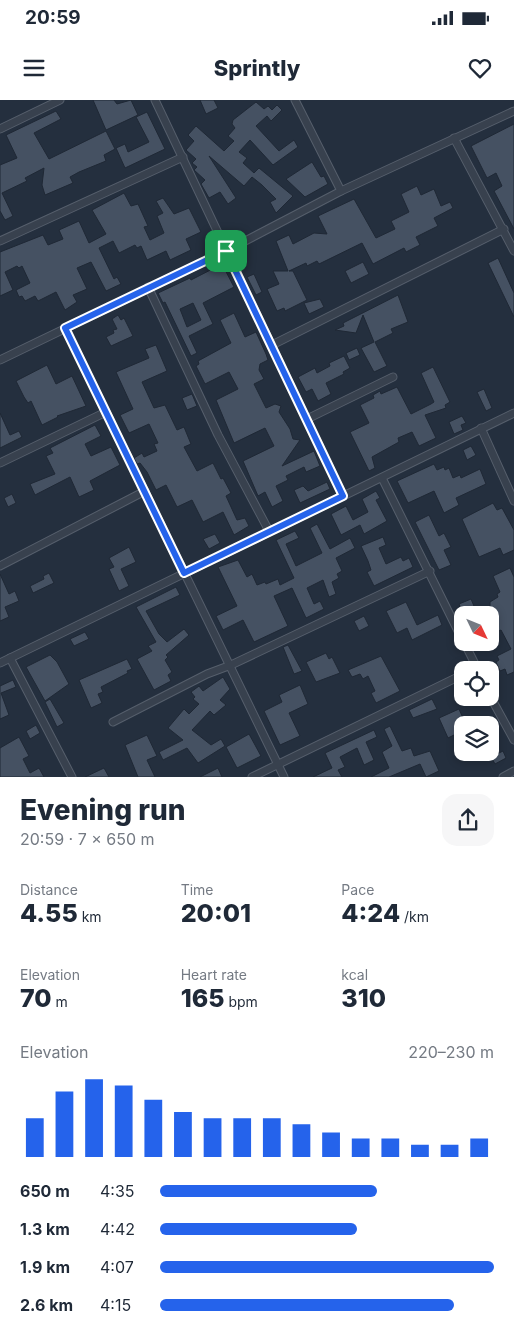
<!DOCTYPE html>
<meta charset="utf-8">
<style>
:root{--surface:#fff;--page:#f6f6f7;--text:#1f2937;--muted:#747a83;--accent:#2563eb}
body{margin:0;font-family:Inter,sans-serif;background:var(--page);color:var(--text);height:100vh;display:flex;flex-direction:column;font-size:19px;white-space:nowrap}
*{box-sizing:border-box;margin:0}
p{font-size:16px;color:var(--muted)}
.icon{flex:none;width:28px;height:28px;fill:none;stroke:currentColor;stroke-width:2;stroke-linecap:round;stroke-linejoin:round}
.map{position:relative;height:677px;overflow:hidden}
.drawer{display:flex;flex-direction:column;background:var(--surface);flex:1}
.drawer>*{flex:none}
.needle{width:32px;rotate:133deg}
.buttons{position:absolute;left:454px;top:506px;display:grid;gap:10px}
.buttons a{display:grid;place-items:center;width:45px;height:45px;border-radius:10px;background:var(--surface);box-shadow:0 2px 8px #0003;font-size:25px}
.pin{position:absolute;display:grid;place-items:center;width:42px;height:42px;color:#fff;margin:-21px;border-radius:10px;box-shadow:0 2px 8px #0006}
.round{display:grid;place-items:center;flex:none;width:52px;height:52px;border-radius:15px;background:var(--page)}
.head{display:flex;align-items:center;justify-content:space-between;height:85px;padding:0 20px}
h1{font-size:28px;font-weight:800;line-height:38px}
.figures{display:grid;grid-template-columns:repeat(3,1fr);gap:8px;height:85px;padding:5px 20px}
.figures div{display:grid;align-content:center}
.figures b{font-size:25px;font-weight:800}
.figures small{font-size:14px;font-weight:400}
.figures p{font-size:14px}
.chart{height:140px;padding:10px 20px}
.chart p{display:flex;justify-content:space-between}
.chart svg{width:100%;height:90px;margin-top:5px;stroke:var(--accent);stroke-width:6}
ul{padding:0 20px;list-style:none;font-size:16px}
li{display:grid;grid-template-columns:80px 60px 1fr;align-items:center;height:38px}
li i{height:12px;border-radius:6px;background:var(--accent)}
.status{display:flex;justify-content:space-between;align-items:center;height:35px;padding:0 25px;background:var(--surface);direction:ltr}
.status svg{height:14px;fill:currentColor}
header{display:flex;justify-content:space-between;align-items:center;height:65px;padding:0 20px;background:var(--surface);font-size:22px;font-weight:800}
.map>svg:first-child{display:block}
</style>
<div class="status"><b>20:59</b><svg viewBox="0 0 49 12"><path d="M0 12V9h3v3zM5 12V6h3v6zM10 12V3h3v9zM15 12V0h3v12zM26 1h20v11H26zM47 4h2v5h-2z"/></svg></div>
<header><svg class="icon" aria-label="menu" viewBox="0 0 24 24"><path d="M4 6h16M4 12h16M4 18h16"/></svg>Sprintly<svg class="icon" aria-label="heart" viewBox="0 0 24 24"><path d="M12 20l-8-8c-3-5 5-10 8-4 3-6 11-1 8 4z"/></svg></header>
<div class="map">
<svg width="514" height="677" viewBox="0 0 514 677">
<rect width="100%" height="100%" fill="#242f3e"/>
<g fill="#455162" stroke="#1f2835" fill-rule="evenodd">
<polygon points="93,0 114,0 117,4 131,0 138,15 106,30"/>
<polygon points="200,0 214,0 218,8 206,14"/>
<polygon points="256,2 264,9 268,6 272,10 277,5 282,10 271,21 267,16 256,26 279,51 294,40 298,47 273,65 250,40 239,52 247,58 243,63 254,73 259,68 293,96 276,113 270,102 276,99 262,85 252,77 244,86 209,56 236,98 228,104 220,92 209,98 201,84 205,80 194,70 197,67 192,63 196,59 186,50 194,41 188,35 196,26 224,51 234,41 228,36 235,28 232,24 233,20"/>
<polygon points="56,11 61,19 34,33 49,59 106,31 115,49 104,55 106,61 79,72 70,77 73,83 45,95 42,85 44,68 25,78 27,81 2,93 13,116 5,120 0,111 0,65 17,58 6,35"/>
<polygon points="147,12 165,49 125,68 116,48 125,44 128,52 149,42 136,17"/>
<polygon points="514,24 514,129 494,91 502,86 496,73 487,78 471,46"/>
<polygon points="312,62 321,77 324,76 328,84 305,97 286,79"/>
<polygon points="417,86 421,95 434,89 441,106 450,102 453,108 434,118 438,126 416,137 420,145 406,152 404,148 373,164 362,143 319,164 317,161 307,166 306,163 289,171 293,171 307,200 285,211 284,208 277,211 267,189 279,184 273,171 288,171 276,141 289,135 293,144 314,133 327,134 318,116 354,99 376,138 395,129 391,121 409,112 401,94"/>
<polygon points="124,93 131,106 138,104 148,126 144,127 150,140 164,133 157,116 163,113 156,101 163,98 174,114 189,108 201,132 186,139 191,150 170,160 166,151 147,160 141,146 137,148 135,145 119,153 113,141 99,148 114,179 117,177 121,184 106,191 91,162 77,168 87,189 73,195 77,202 65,210 56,192 38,201 35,196 25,201 22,196 19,197 16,190 30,183 22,166 19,168 17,166 5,172 13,190 0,196 0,152 43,135 48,145 63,139 59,130 79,121 89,143 106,134 92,110"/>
<polygon points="498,158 514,193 514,217 488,163"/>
<polygon points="363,162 369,174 351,183 345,171"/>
<path d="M 222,164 L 234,187 L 203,203 L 213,224 L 189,236 L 197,253 L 191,256 L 165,202 L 163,203 L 158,193 L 190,178 L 191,180 ZM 193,203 L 201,220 L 187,227 L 180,209 Z"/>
<polygon points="254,174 262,192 256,195 247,177"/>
<polygon points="398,195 408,222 391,229 393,233 375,242 387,266 374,272 361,248 374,242 363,215 356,233 335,230 344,226 343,223"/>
<polygon points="320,199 324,207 309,214 304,203"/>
<polygon points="234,213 245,237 256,232 266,254 268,260 260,264 259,270 264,279 254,284 266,308 275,304 281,306 279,312 290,329 293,339 300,340 282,366 314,351 320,366 306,372 304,367 286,376 288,380 276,386 283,401 272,407 265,392 258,396 243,361 274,346 265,328 234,343 216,300 238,289 229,272 205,284 196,266 199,264 198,261 231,243 220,220"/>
<polygon points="118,215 121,220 124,218 133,236 111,246 106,237 114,233 113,230 117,229 112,219"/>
<polygon points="156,245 167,271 142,282 154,308 165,305 177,330 184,327 191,344 184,347 197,371 213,363 221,379 223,378 231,393 226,396 237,420 245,418 249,426 234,435 223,412 203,422 192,400 177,407 166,385 156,390 147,372 140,363 137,364 134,358 142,353 144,357 157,351 154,344 158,343 149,324 129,333 120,315 133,309 116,272 149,258 145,249"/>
<polygon points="357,248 360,255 349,260 346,253"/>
<polygon points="344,256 350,268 343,272 344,274 326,283 331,294 318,301 312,289 306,292 298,277 315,268 317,273 330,266 329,263"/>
<polygon points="47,265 56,284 72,276 86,306 57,316 58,317 42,325 31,301 28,303 24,297 16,281"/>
<polygon points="433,267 450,302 445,305 446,308 425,315 436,338 419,346 412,332 398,338 399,342 372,357 375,368 369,371 350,332 369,323 360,305 374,298 373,295 380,291 381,294 397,287 411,314 431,304 434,302 421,273"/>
<polygon points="484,289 492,308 486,311 477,292"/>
<polygon points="192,294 197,306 187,310 182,298"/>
<polygon points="0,313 10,335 19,331 22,337 0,348"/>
<polygon points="462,316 466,323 461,325 463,330 454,334 449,322"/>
<polygon points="95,325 101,336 85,344 91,356 111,347 120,365 90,381 94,390 79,397 70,377 35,395 30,384 55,374 46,356 53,353 50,348"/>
<polygon points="471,346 476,355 467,360 463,350"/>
<polygon points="434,364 437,370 444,367 445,370 449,368 453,378 460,375 461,378 480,369 486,384 456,398 459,405 444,413 434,391 408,403 397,381"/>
<polygon points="327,382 330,389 300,403 294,390 303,386 308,391"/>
<polygon points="376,391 380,398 376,400 387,421 364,434 360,425 341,435 331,414 346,406 353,420 368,412 362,399"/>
<polygon points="12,394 16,403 8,407 4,398"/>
<polygon points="493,403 497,410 502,408 514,430 514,450 503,455 500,448 479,457 462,419"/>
<polygon points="429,415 439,436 444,433 451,447 444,450 451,465 439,470 415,422"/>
<polygon points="317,424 330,449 350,438 355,448 336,458 342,471 337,474 339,478 332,482 336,494 329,497 323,480 307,488 314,504 320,501 324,509 306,518 292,488 274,496 288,526 254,542 243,520 223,530 216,516 237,506 218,467 238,460 247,477 252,474 257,485 265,482 266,484 278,479 280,485 294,478 276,440 295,431 299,438 286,444 296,466 322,453 310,428"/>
<polygon points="215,434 220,443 209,449 203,439"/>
<polygon points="383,437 386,445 379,448 386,464 401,457 403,461 409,458 413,467 374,486 367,472 371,470 368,461 361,446"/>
<polygon points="129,447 136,462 121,469 129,486 119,491 109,469 114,467 109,458"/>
<polygon points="510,468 514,477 514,572 507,575 505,569 500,571 496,562 499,560 497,556 511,549 501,530 490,535 490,502 498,497 497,494 500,492 493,476"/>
<polygon points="49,473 54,483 33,493 30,486 44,479 43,476"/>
<polygon points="0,474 9,494 15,491 19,501 5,507 9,517 0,521"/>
<polygon points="176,487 180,495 146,511 159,534 167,542 184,529 189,535 166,555 168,557 165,560 172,572 168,575 171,581 154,590 137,559 152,551 148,546 156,542 136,507"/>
<polygon points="471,499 474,506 462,511 459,504"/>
<polygon points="406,502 417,525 438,515 442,525 412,540 407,528 397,533 386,511"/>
<polygon points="364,516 369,526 359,531 354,521"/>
<polygon points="85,532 89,539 74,546 70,539"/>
<polygon points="288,545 302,571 294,574 283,547"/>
<polygon points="326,553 329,559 332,557 340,573 316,582 306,562"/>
<polygon points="50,555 57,562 69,584 45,601 26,567"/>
<polygon points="381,556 400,591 376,603 371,593 375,591 368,576 363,579 360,574 352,577 348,570"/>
<polygon points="127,559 132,569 127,571 128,573 101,587 103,592 98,594 102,603 91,608 79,580"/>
<polygon points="223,577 230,589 220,600 226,605 214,615 210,611 192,630 211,645 221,639 225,646 198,663 187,648 163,660 159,652 183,640 168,628 184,609 189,614 199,604 193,599 195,597 191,592 199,586 203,591"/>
<polygon points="13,580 16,587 1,593 9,615 0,619 0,586"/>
<polygon points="300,585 308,604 289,613 300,636 280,645 264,611 282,602 279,595"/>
<polygon points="50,599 64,623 57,627 45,602"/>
<polygon points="432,599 437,609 413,618 409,610"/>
<polygon points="459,609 466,625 462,625 462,631 448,638 439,618"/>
<polygon points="36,625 40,633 30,639 26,631"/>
<polygon points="390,626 402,651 411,648 414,656 430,651 439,671 426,677 420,664 389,677 371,677 389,668 382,652 392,646 384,629"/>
<polygon points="374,630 377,637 366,642 374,660 364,665 357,648 340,657 345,667 338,670 342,677 313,677 332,668 325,653"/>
<polygon points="249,634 261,656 237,668 226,647"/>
<polygon points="147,635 157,656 147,660 155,677 138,677 125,645"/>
<polygon points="19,637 29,656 23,659 30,673 39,668 44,677 0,677 0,648"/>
<polygon points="503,651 506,658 495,664 491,657"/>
<polygon points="104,668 109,677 85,677"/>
<polygon points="218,668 222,677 200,677"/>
</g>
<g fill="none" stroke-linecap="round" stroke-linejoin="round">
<defs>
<g id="minor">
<polyline points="155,0 343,396"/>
<polyline points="295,0 341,91"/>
<polyline points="0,29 60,0"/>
<polyline points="454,38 514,151"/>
<polyline points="0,141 183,57"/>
<polyline points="148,187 218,335 269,431"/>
<polyline points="65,228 284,677"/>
<polyline points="272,245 504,129"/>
<polyline points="0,260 226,151 341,91 514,11"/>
<polyline points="307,319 393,277"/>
<polyline points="481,328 514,401"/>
<polyline points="0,363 106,312"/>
<polyline points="382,378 462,539"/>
<polyline points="0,466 145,391"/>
<polyline points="464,542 478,570"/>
<polyline points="10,558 72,677"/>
<polyline points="0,563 514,313"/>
<polyline points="490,596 514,640"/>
<polyline points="113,622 207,574 231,565 430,471"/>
<polyline points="252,677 462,575"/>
<polyline points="503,677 514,671"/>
</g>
</defs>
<use href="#minor" stroke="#565f6c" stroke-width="9"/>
<use href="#minor" stroke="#38414e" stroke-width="7"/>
</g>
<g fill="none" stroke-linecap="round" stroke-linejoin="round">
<defs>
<polygon id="route" points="226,151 343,396 184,473 65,228"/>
</defs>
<use href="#route" stroke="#fff" stroke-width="10"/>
<use href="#route" stroke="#2563eb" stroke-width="6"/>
</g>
</svg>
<div class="buttons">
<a><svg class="needle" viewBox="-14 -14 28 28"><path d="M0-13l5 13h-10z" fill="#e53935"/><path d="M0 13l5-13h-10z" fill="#747a83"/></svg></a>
<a><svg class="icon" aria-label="locate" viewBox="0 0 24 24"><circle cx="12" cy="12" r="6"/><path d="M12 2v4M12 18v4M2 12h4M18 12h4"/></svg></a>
<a><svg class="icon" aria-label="layers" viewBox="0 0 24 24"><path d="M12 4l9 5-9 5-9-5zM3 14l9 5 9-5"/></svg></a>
</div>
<div class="pin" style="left:226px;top:151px;background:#1e9e55"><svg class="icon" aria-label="arrive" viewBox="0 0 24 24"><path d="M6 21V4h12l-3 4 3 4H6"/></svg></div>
</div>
<section class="drawer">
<div class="head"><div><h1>Evening run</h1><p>20:59 · 7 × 650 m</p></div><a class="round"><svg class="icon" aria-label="share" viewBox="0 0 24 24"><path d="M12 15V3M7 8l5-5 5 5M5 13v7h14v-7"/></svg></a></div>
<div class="figures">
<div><p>Distance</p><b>4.55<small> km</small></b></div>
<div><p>Time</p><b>20:01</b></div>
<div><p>Pace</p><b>4:24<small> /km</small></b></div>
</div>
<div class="figures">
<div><p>Elevation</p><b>70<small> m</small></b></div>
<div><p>Heart rate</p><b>165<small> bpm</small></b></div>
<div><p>kcal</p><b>310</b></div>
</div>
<div class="chart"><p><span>Elevation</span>220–230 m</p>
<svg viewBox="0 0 160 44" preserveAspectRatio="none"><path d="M5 44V25M15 44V12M25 44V6M35 44V9M45 44V16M55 44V22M65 44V25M75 44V25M85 44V25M95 44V28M105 44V32M115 44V35M125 44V35M135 44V38M145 44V38M155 44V35"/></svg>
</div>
<ul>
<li><b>650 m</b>4:35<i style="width:65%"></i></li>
<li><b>1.3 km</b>4:42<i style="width:59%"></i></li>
<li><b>1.9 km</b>4:07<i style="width:100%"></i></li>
<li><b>2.6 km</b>4:15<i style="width:88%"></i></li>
</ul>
</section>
